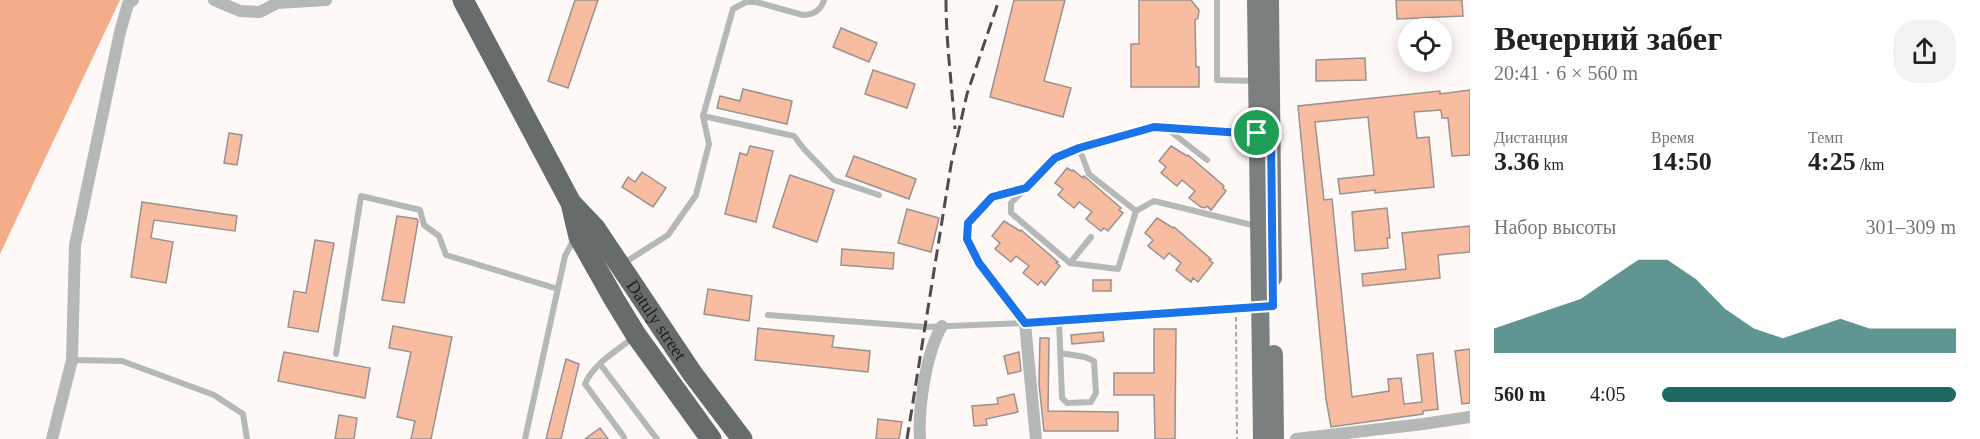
<!DOCTYPE html>
<html lang="ru">
<meta charset="utf-8">
<style>
:root{--surface:#fff;--page:#f2f2f2;--text:#222;--muted:#767676;--accent:#1e6964}
body{margin:0;font-family:"Times New Roman",serif;background:var(--page);color:var(--text);height:100vh;display:flex;flex-direction:column;font-size:22px;white-space:nowrap}
*{box-sizing:border-box;margin:0}
p{font-size:20px;color:var(--muted)}
.icon{flex:none;width:33px;height:33px;fill:none;stroke:currentColor;stroke-width:2;stroke-linecap:round;stroke-linejoin:round}
.map{position:relative;flex:1;overflow:hidden}
.side{display:flex;flex-direction:column;background:var(--surface);width:510px}
.side>*{flex:none}
.controls{position:absolute;left:1398px;top:18px;display:grid;gap:12px}
.controls a{display:grid;place-items:center;width:54px;height:54px;border-radius:50%;background:var(--surface);box-shadow:0 3px 15px #0003;font-size:30px}
.pin{position:absolute;display:grid;place-items:center;width:51px;height:51px;color:#fff;margin:-26px;border:3px solid #fff;border-radius:50%;box-shadow:0 2px 6px #0007}
.round{display:grid;place-items:center;flex:none;width:63px;height:63px;border-radius:24px;background:var(--page)}
.headline{display:flex;align-items:center;justify-content:space-between;height:102px;padding:0 24px}
h1{font-size:33px;font-weight:800;line-height:45px}
.metrics{display:grid;grid-template-columns:repeat(3,1fr);gap:9px;height:102px;padding:6px 24px}
.metrics div{display:grid;align-content:center}
.metrics b{font-size:26px;font-weight:800}
.metrics small{font-size:16px;font-weight:400}
.metrics p{font-size:16px}
.chart{height:168px;padding:12px 24px}
.chart p{display:flex;justify-content:space-between}
.chart svg{width:100%;height:108px;margin-top:6px;fill:var(--accent);opacity:.7}
ul{padding:0 24px;list-style:none;font-size:20px}
li{display:grid;grid-template-columns:96px 72px 1fr;align-items:center;height:45px}
li i{height:15px;border-radius:8px;background:var(--accent)}
main{display:flex;flex:1;min-height:0}
.map>svg:first-child{display:block}
</style>
<main>
<div class="map">
<svg width="1470" height="439" viewBox="0 0 1470 439">
<rect width="100%" height="100%" fill="#fef9f7"/>
<polygon fill="#f5ac89" points="0,0 120,0 0,254"/>
<g fill="#f8bca0" stroke="#99928f" stroke-width="1.5">
<polygon points="575,0 598,0 568,88 548,81"/>
<polygon points="1014,0 1065,0 1044,81 1071,88 1063,117 990,97"/>
<polygon points="1139,0 1191,0 1199,10 1198,18 1195,20 1196,67 1199,67 1199,87 1131,87 1131,44 1139,44"/>
<polygon points="1396,0 1462,0 1463,16 1397,19"/>
<polygon points="841,28 877,43 869,62 833,47"/>
<polygon points="1365,58 1366,80 1316,81 1316,60"/>
<polygon points="873,70 915,84 907,108 865,94"/>
<polygon points="743,89 792,101 787,124 717,108 720,96 740,101"/>
<polygon points="1470,90 1470,155 1452,156 1448,118 1442,118 1441,110 1414,112 1417,138 1429,137 1434,187 1375,193 1375,190 1340,194 1338,179 1374,175 1368,117 1315,122 1324,200 1332,199 1352,397 1389,391 1388,379 1401,378 1404,404 1422,402 1417,355 1433,353 1438,409 1423,411 1423,414 1331,427 1326,399 1298,106 1440,91 1440,94"/>
<polygon points="229,133 242,135 237,165 224,163"/>
<polygon points="750,146 773,151 756,222 725,214 740,153 747,155"/>
<polygon points="1171,146 1187,156 1188,155 1224,186 1223,188 1226,191 1211,210 1207,206 1205,208 1201,207 1189,198 1195,191 1182,180 1177,186 1161,173 1166,167 1159,161"/>
<polygon points="854,156 916,179 909,199 846,176"/>
<polygon points="1067,168 1072,171 1073,170 1083,178 1084,176 1121,208 1119,210 1123,213 1108,231 1104,228 1101,231 1086,219 1092,212 1079,202 1074,208 1058,195 1063,189 1055,183"/>
<polygon points="642,172 666,188 653,207 622,187 628,177 635,182"/>
<polygon points="790,175 834,190 817,242 773,227"/>
<polygon points="142,202 237,216 235,231 154,220 151,238 173,242 166,283 131,277"/>
<polygon points="1387,208 1390,238 1387,238 1388,248 1355,251 1352,212"/>
<polygon points="907,209 939,218 931,252 898,243"/>
<polygon points="397,216 417,219 418,221 404,303 382,300"/>
<polygon points="1157,218 1173,228 1174,227 1211,259 1209,260 1213,263 1198,282 1193,278 1191,282 1176,270 1181,263 1169,253 1164,259 1148,246 1153,240 1145,233"/>
<polygon points="1004,221 1020,231 1021,230 1058,262 1056,263 1060,266 1045,285 1041,281 1038,285 1023,273 1029,266 1016,256 1011,262 995,249 1000,243 992,236"/>
<polygon points="1470,226 1470,252 1438,255 1440,278 1363,286 1362,274 1406,269 1402,233"/>
<polygon points="315,240 334,243 318,332 288,327 294,291 306,293"/>
<polygon points="842,249 894,253 893,269 841,265"/>
<rect x="1093" y="280" width="18" height="11"/>
<polygon points="708,289 752,296 749,321 704,314"/>
<polygon points="393,326 452,337 431,439 411,439 415,421 397,417 411,352 389,348"/>
<polygon points="758,328 834,336 832,347 870,351 868,372 755,360"/>
<polygon points="1154,329 1176,329 1175,439 1155,439 1154,395 1114,395 1114,373 1154,373"/>
<polygon points="1103,332 1104,341 1072,344 1071,335"/>
<polygon points="1040,338 1049,338 1048,411 1118,412 1118,431 1044,431 1039,384"/>
<polygon points="1470,349 1470,403 1462,404 1455,351"/>
<polygon points="284,352 370,368 365,398 278,381"/>
<polygon points="1019,352 1021,371 1008,374 1004,356"/>
<polygon points="566,359 579,364 561,439 546,439"/>
<polygon points="1014,394 1018,412 986,419 987,425 974,426 972,406 998,404 997,398"/>
<polygon points="339,415 357,418 354,439 335,439"/>
<polygon points="878,419 902,422 899,439 876,439"/>
<polygon points="600,428 608,439 585,439"/>
</g>
<g fill="none" stroke-linecap="round" stroke-linejoin="round">
<polyline stroke="#a9a6a4" stroke-width="2" stroke-dasharray="4.5 3" stroke-linecap="butt" points="1236,317 1237,439"/>
<g stroke="#b4b8b7" stroke-width="6">
<polyline points="1217,0 1217,80 1254,81"/>
<polyline points="703,116 794,136 804,149 834,180 879,195"/>
<polyline points="1165,127 1207,160"/>
<polyline points="1079,148 1089,174 1136,211 1154,201 1256,226"/>
<polyline points="1025,188 992,197 968,223 967,239 979,263 1025,323"/>
<polyline points="1136,211 1118,269 1070,263 1011,213 1011,203 1055,158 1079,148 1153,127 1256,133"/>
<path d="M 624,263 L 668,235 L 696,195 L 709,144 L 703,116 L 733,9 L 746,2 L 756,2 L 803,15 C 814,15 821,10 824,0"/>
<polyline points="1070,263 1091,237"/>
<polyline points="768,315 925,327 1025,323 1273,306"/>
<polyline points="1059,320 1062,398 1067,403 1091,402 1096,393 1094,361 1085,357 1060,353"/>
<polyline points="336,354 361,196 420,210 424,225 439,236 446,255 558,289"/>
<polyline points="72,360 122,361 214,395 243,414 247,439"/>
<polyline points="600,364 657,439"/>
<path d="M 624,437 L 585,384 C 593,364 618,350 634,337"/>
<polyline points="525,439 565,256 574,239"/>
</g>
<g stroke="#b4b8b7" stroke-width="12">
<polyline points="214,0 240,11 260,12 277,3 326,0"/>
<polyline points="1025,323 1036,439"/>
<polyline points="52,439 72,360 75,245 120,32 128,4 133,0"/>
<path d="M 920,439 C 918,409 926,352 942,326"/>
<polyline points="1296,439 1423,424 1470,417"/>
</g>
<g stroke="#79807f" stroke-width="18">
<polyline points="1256,0 1262,439"/>
<polyline points="1270,0 1273,278"/>
<polyline points="1274,354 1275,439"/>
</g>
<g stroke="#656c6b" stroke-width="21">
<polyline points="463,0 571,203 579,237 614,299 636,335 711,439"/>
<path id="s1" d="M 572,204 L 595,228 L 692,373 L 742,439"/>
</g>
<g stroke="#4f4d4b" stroke-width="3" stroke-dasharray="12 6" stroke-linecap="butt">
<path d="M 946,0 C 946,43 952,85 955,129"/>
<polyline points="907,439 951,165 967,94 999,0"/>
</g>
</g>
<g fill="none" stroke-linecap="round" stroke-linejoin="round">
<defs>
<polygon id="route" points="1154,127 1271,135 1273,306 1025,323 979,263 967,239 968,223 992,197 1026,188 1055,158 1079,148"/>
</defs>
<use href="#route" stroke="#fff" stroke-width="12"/>
<use href="#route" stroke="#1a73e8" stroke-width="8"/>
</g>
<g text-anchor="middle" stroke-width="4.5" stroke-linejoin="round" paint-order="stroke">
<g font-size="18" fill="#201e1c" stroke="#fff">
<text dy="6" stroke="none"><textPath href="#s1" startOffset="144">Datuly street</textPath></text>
</g>
</g>
</svg>
<div class="controls">
<a><svg class="icon" aria-label="locate" viewBox="0 0 24 24"><circle cx="12" cy="12" r="6"/><path d="M12 2v4M12 18v4M2 12h4M18 12h4"/></svg></a>
</div>
<div class="pin" style="left:1257px;top:133px;background:#1e9e55"><svg class="icon" aria-label="arrive" viewBox="0 0 24 24"><path d="M6 21V4h12l-3 4 3 4H6"/></svg></div>
</div>
<section class="side">
<div class="headline"><div><h1>Вечерний забег</h1><p>20:41 · 6 × 560 m</p></div><a class="round"><svg class="icon" aria-label="share" viewBox="0 0 24 24"><path d="M12 15V3M7 8l5-5 5 5M5 13v7h14v-7"/></svg></a></div>
<div class="metrics">
<div><p>Дистанция</p><b>3.36<small> km</small></b></div>
<div><p>Время</p><b>14:50</b></div>
<div><p>Темп</p><b>4:25<small> /km</small></b></div>
</div>
<div class="chart"><p><span>Набор высоты</span>301–309 m</p>
<svg viewBox="0 0 160 44" preserveAspectRatio="none"><path d="M0 44V34L10 30L20 26L30 22L40 14L50 6L60 6L70 14L80 26L90 34L100 38L110 34L120 30L130 34L140 34L150 34L160 34V44z"/></svg>
</div>
<ul>
<li><b>560 m</b>4:05<i style="width:100%"></i></li>
</ul>
</section>
</main>
